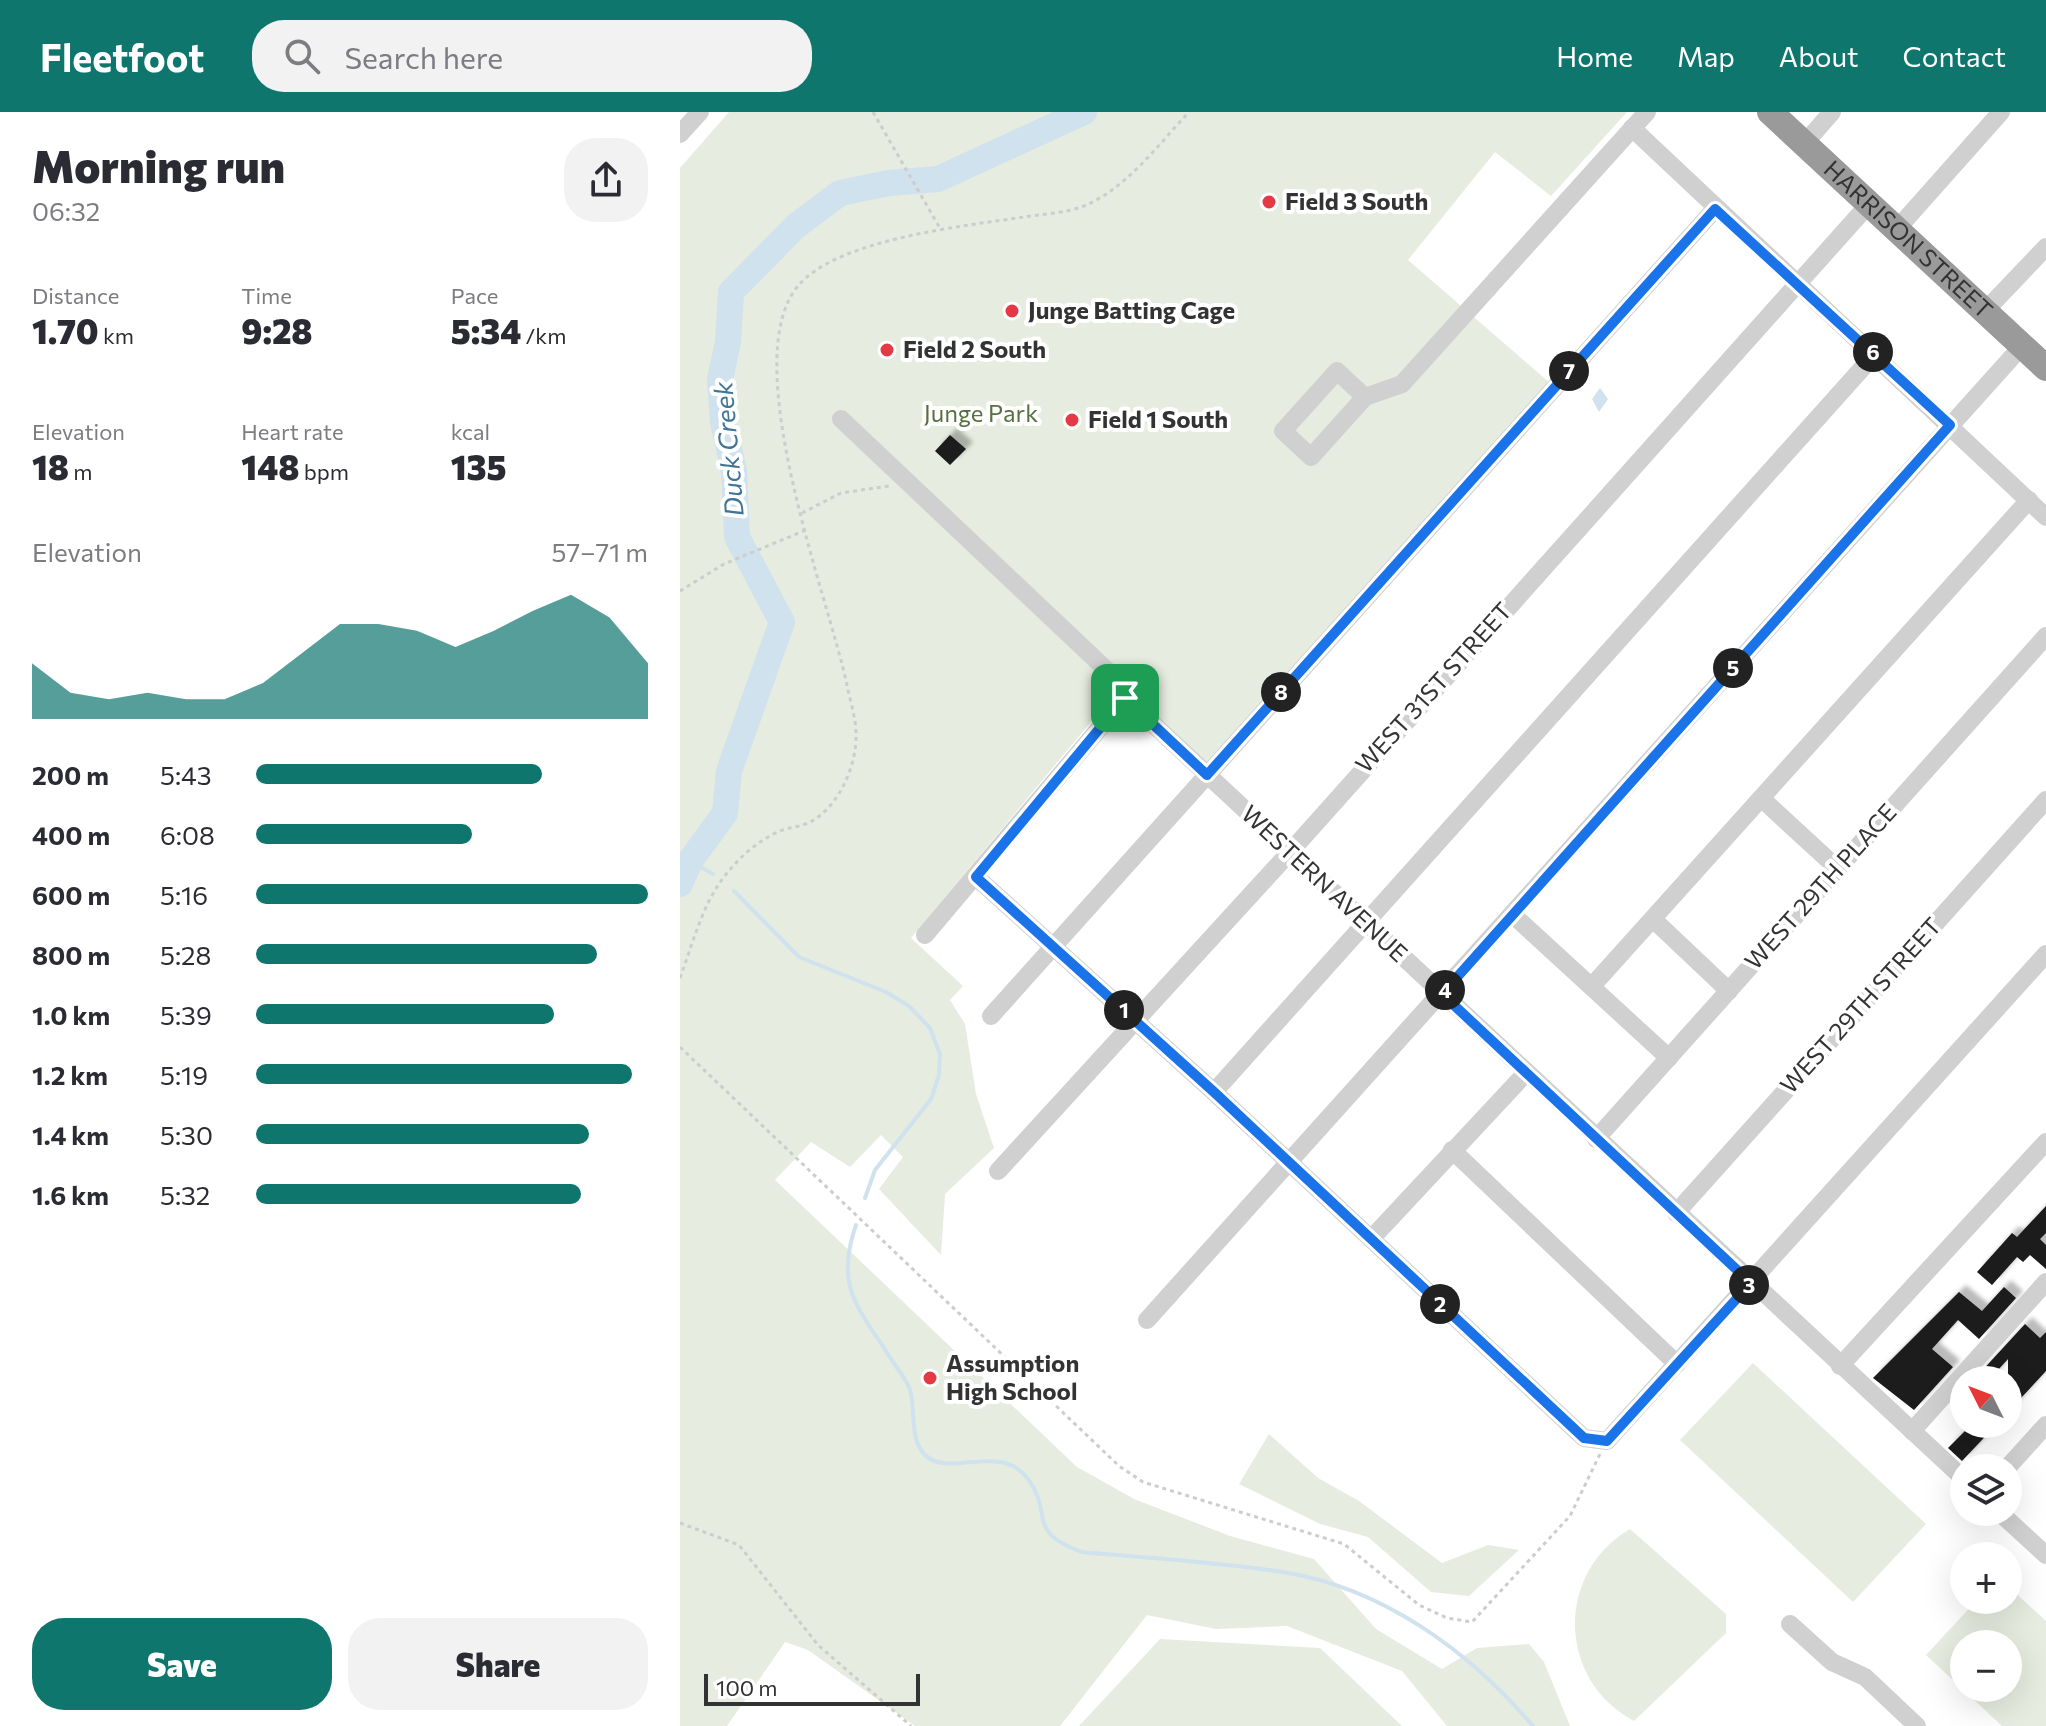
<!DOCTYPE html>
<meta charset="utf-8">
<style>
:root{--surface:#fff;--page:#f2f2f3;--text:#2b2b33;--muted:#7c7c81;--accent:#0f766e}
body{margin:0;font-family:Commissioner,sans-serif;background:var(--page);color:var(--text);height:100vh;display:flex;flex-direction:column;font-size:30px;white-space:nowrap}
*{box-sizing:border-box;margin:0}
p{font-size:26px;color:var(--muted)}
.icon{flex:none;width:44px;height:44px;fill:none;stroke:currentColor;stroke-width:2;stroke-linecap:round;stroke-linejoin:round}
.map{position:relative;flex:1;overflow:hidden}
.side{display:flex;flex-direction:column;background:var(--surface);width:680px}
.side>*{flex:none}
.needle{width:52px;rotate:312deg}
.controls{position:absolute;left:1270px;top:1254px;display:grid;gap:16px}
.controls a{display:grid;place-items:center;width:72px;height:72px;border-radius:50%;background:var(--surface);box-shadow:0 8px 32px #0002;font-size:40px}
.scale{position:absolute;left:24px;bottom:20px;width:216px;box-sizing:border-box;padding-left:8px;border:4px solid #333;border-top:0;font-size:22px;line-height:28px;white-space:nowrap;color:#333;-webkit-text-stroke:6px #fff;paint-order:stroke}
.pin{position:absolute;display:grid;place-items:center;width:68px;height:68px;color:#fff;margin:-34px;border-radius:16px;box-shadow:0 4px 12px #0006}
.km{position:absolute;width:40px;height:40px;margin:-20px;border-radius:50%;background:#222;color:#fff;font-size:22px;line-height:40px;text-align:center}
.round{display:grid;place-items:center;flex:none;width:84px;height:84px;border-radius:32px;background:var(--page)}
.headline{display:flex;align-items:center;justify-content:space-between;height:136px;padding:0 32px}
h1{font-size:44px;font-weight:800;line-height:60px}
.figures{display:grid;grid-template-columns:repeat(3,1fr);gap:12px;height:136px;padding:8px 32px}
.figures div{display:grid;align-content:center}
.figures b{font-size:34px;font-weight:800}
.figures small{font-size:22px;font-weight:400}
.figures p{font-size:22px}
.chart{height:224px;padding:16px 32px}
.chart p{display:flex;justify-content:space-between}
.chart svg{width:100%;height:144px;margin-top:8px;fill:var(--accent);opacity:.7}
.primary-button{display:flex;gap:16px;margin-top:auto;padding:16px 32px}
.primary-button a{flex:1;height:92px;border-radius:32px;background:var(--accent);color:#fff;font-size:32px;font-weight:800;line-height:92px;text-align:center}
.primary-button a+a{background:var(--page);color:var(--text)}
ul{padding:0 32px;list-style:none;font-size:26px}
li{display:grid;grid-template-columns:128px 96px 1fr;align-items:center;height:60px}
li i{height:20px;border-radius:10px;background:var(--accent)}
header{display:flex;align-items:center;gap:48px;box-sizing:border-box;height:112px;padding:0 40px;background:var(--accent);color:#fff}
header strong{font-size:38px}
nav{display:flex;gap:44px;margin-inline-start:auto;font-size:28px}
.search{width:560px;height:72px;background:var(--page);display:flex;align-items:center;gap:20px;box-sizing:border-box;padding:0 28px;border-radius:32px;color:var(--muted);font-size:30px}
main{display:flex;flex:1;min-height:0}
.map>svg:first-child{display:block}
</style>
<header>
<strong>Fleetfoot</strong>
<div class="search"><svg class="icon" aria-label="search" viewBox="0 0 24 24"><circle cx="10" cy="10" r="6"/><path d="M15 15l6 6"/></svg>Search here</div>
<nav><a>Home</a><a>Map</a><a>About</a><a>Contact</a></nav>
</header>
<main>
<section class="side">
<div class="headline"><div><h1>Morning run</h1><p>06:32</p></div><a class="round"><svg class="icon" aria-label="share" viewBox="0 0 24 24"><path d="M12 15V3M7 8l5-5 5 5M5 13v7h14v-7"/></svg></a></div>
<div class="figures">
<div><p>Distance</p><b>1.70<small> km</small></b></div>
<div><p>Time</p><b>9:28</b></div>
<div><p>Pace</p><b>5:34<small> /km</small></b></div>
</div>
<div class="figures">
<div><p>Elevation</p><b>18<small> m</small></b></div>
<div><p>Heart rate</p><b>148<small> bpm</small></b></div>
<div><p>kcal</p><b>135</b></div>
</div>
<div class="chart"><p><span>Elevation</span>57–71 m</p>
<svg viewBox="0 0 160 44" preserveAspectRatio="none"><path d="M0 44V27L10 36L20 38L30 36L40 38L50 38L60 33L70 24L80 15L90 15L100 17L110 22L120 17L130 11L140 6L150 13L160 27V44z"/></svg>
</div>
<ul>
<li><b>200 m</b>5:43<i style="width:73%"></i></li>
<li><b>400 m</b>6:08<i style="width:55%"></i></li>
<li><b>600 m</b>5:16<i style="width:100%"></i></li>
<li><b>800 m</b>5:28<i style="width:87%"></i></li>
<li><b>1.0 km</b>5:39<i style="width:76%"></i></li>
<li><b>1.2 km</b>5:19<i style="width:96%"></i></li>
<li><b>1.4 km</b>5:30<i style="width:85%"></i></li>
<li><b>1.6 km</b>5:32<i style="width:83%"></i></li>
</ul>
<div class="primary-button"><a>Save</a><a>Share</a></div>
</section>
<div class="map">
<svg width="1366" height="1614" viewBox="0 0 1366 1614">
<defs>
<filter id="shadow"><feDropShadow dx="7" dy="-7" stdDeviation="2" flood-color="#0004"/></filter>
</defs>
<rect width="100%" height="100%" fill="#fff"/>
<g fill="#e6ecdf" fill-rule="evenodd">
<polygon points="49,0 947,0 871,84 815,40 728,148 870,271 527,663 445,569 231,826 283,874 270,888 285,912 296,982 314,1036 265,1082 261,1143 199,1077 223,1045 201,1023 170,1055 131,1030 95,1068 397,1355 454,1387 550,1424 634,1447 696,1517 762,1557 797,1536 849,1532 864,1550 890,1614 767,1614 722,1559 607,1514 536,1517 467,1503 380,1614 235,1614 128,1538 105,1530 47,1614 0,1614 0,56"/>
<polygon points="1073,1251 1246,1412 1173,1490 1000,1328"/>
<polygon points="589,1322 638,1366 679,1389 762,1451 808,1433 839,1438 789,1484 751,1480 688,1425 640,1412 559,1372"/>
<path d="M 950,1417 L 1046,1502 L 1046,1521 L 954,1609 C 877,1568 875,1461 950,1417 Z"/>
<path d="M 1328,1474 L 1366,1509 L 1366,1614 L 1322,1614 L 1246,1543 L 1297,1488 L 1328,1488 ZM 1284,1532 L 1328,1532 L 1328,1576 L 1284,1576 Z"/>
<polygon points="480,1527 640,1536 722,1614 399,1614"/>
</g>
<polygon fill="#cfe2ee" points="920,276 928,287 919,300 912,287"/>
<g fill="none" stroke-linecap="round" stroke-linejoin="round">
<g stroke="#cfe2ee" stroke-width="4">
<polyline points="10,749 33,762"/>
<polyline points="54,779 119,845 206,880 229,894 250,916 260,942 259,963 251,987 195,1058 185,1086"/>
<path d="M 176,1113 C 154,1176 179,1196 211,1247 C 217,1256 227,1268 230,1278 C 236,1298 229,1327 245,1343 C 270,1367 320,1329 348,1367 C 374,1402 345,1420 402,1440 C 468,1446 537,1450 603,1460 C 703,1476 789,1539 853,1614"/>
</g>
<polyline stroke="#cfe2ee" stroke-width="26" points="0,772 10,749 45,701 49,659 102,510 57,425 54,359 43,310 40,268 48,230 51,180 116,114 160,81 209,71 258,67 404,0"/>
</g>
<g fill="#1a1a1a" filter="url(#shadow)">
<polygon points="270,323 286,337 270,353 255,339"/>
<polygon points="1366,1094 1366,1121 1360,1127 1366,1133 1366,1157 1350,1143 1343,1150 1337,1145 1312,1173 1297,1160 1332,1121 1337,1125"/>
<polygon points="1324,1175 1336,1186 1299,1227 1278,1208 1252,1237 1273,1255 1234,1298 1193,1266 1279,1180 1302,1199"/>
<polygon points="1345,1212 1360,1226 1366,1220 1366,1259 1328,1300 1328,1247 1309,1268 1299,1262"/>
<polygon points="1292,1312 1317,1312 1282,1349 1268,1336"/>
</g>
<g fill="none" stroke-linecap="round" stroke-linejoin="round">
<g stroke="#cdcdcd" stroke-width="3" stroke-dasharray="4 4" stroke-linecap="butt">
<polyline points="193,0 261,118"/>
<polyline points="122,401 161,381 209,374"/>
<polyline points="0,479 44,452 126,418"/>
<path d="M 0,866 C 13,831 23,789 48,760 C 62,743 79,728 100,719 C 109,715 121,715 130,710 C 159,695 177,653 176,622 C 176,606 170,589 167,573 C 148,484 56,248 118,174 C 157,127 284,114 344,105 C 363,102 386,101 404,94 C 447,76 478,33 509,0"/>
<polyline points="0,935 439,1354 463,1370 664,1432 739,1493 767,1506 792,1510 890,1404 920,1342"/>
<polyline points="0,1411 59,1433 138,1533 231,1614"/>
</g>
<g stroke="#d0d0d0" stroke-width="18">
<polyline points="952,16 1366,405"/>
<polyline points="0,22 20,0"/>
<polyline points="1124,32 1152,0"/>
<polyline points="1217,117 1321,0"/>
<polyline points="1305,199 1366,135"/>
<polyline points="685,285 631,345 603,319 657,259 685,285 722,272 967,0"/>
<polyline points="161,307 434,565 445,586 1284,1367"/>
<polyline points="1082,687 1157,756"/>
<polyline points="296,765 534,980 904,1326 927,1329 1366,842"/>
<polyline points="832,802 989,946"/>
<polyline points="975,809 1049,879"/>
<polyline points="245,823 445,586"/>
<polyline points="912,874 1349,388"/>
<polyline points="311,904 1035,97"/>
<polyline points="534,980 1195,242"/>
<polyline points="916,1027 1366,524"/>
<polyline points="772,1038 997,1252"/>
<polyline points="318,1059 610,740 1189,92"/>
<polyline points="996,1101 1366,688"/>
<polyline points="691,1127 846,961"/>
<polyline points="467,1208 1342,234"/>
<polyline points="1160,1254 1366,1030"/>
<polyline points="1232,1319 1366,1170"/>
<polyline points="1327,1356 1366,1313"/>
<polyline points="1319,1400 1366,1443"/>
<polyline points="1110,1512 1152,1550 1185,1565 1237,1614"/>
</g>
<path stroke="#9a9a9a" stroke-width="26" id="s1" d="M 1090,0 L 1366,256"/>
</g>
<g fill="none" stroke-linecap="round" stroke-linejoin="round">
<defs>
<polygon id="route" points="1035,97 1270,313 762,882 1071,1171 927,1329 904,1326 534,980 296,765 445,586 527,663"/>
</defs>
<use href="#route" stroke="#fff" stroke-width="16"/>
<use href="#route" stroke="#1a73e8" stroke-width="10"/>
</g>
<g fill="#e63946" stroke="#fff" stroke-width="3">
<circle cx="589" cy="90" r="8"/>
<circle cx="332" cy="199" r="8"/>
<circle cx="207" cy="238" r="8"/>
<circle cx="392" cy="308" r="8"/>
<circle cx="250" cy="1266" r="8"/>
</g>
<g text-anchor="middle" stroke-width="8" stroke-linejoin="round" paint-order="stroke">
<g font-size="24" font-weight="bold" fill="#333" stroke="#fff" text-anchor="start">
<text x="605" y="98">Field 3 South</text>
<text x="348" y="207">Junge Batting Cage</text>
<text x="223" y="246">Field 2 South</text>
<text x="408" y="316">Field 1 South</text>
<text x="266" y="1260">Assumption<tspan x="266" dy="28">High School</tspan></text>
</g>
<g font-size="24" fill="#333" stroke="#fff">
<text dy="8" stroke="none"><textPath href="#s1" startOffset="188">HARRISON STREET</textPath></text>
<text transform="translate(754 576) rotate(-48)" y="8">WEST 31ST STREET</text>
<text transform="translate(644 772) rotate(43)" y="8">WESTERN AVENUE</text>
<text transform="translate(1141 775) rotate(-48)" y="8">WEST 29TH PLACE</text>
<text transform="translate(1181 894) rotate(-48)" y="8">WEST 29TH STREET</text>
</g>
<g font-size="24" fill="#56703f" stroke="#fff">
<text x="301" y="310">Junge Park</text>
</g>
<g font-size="26" font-style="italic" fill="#3f7597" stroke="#fff">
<text transform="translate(49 337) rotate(-95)" y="9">Duck Creek</text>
</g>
</g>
</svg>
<div class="controls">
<a><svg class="needle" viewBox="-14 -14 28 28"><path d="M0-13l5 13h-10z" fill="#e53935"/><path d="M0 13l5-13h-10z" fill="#7c7c81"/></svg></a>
<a><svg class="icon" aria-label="layers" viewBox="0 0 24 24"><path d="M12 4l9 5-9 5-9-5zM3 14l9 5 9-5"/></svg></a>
<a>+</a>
<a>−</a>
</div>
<div class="scale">100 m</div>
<div class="pin" style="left:445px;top:586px;background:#1e9e55"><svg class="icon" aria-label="arrive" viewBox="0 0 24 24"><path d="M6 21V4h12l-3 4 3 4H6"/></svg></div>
<b class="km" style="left:444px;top:898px">1</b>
<b class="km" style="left:760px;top:1192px">2</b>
<b class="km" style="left:1069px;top:1173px">3</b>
<b class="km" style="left:765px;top:878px">4</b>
<b class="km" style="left:1053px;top:556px">5</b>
<b class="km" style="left:1193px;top:240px">6</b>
<b class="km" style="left:889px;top:259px">7</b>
<b class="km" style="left:601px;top:580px">8</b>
</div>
</main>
